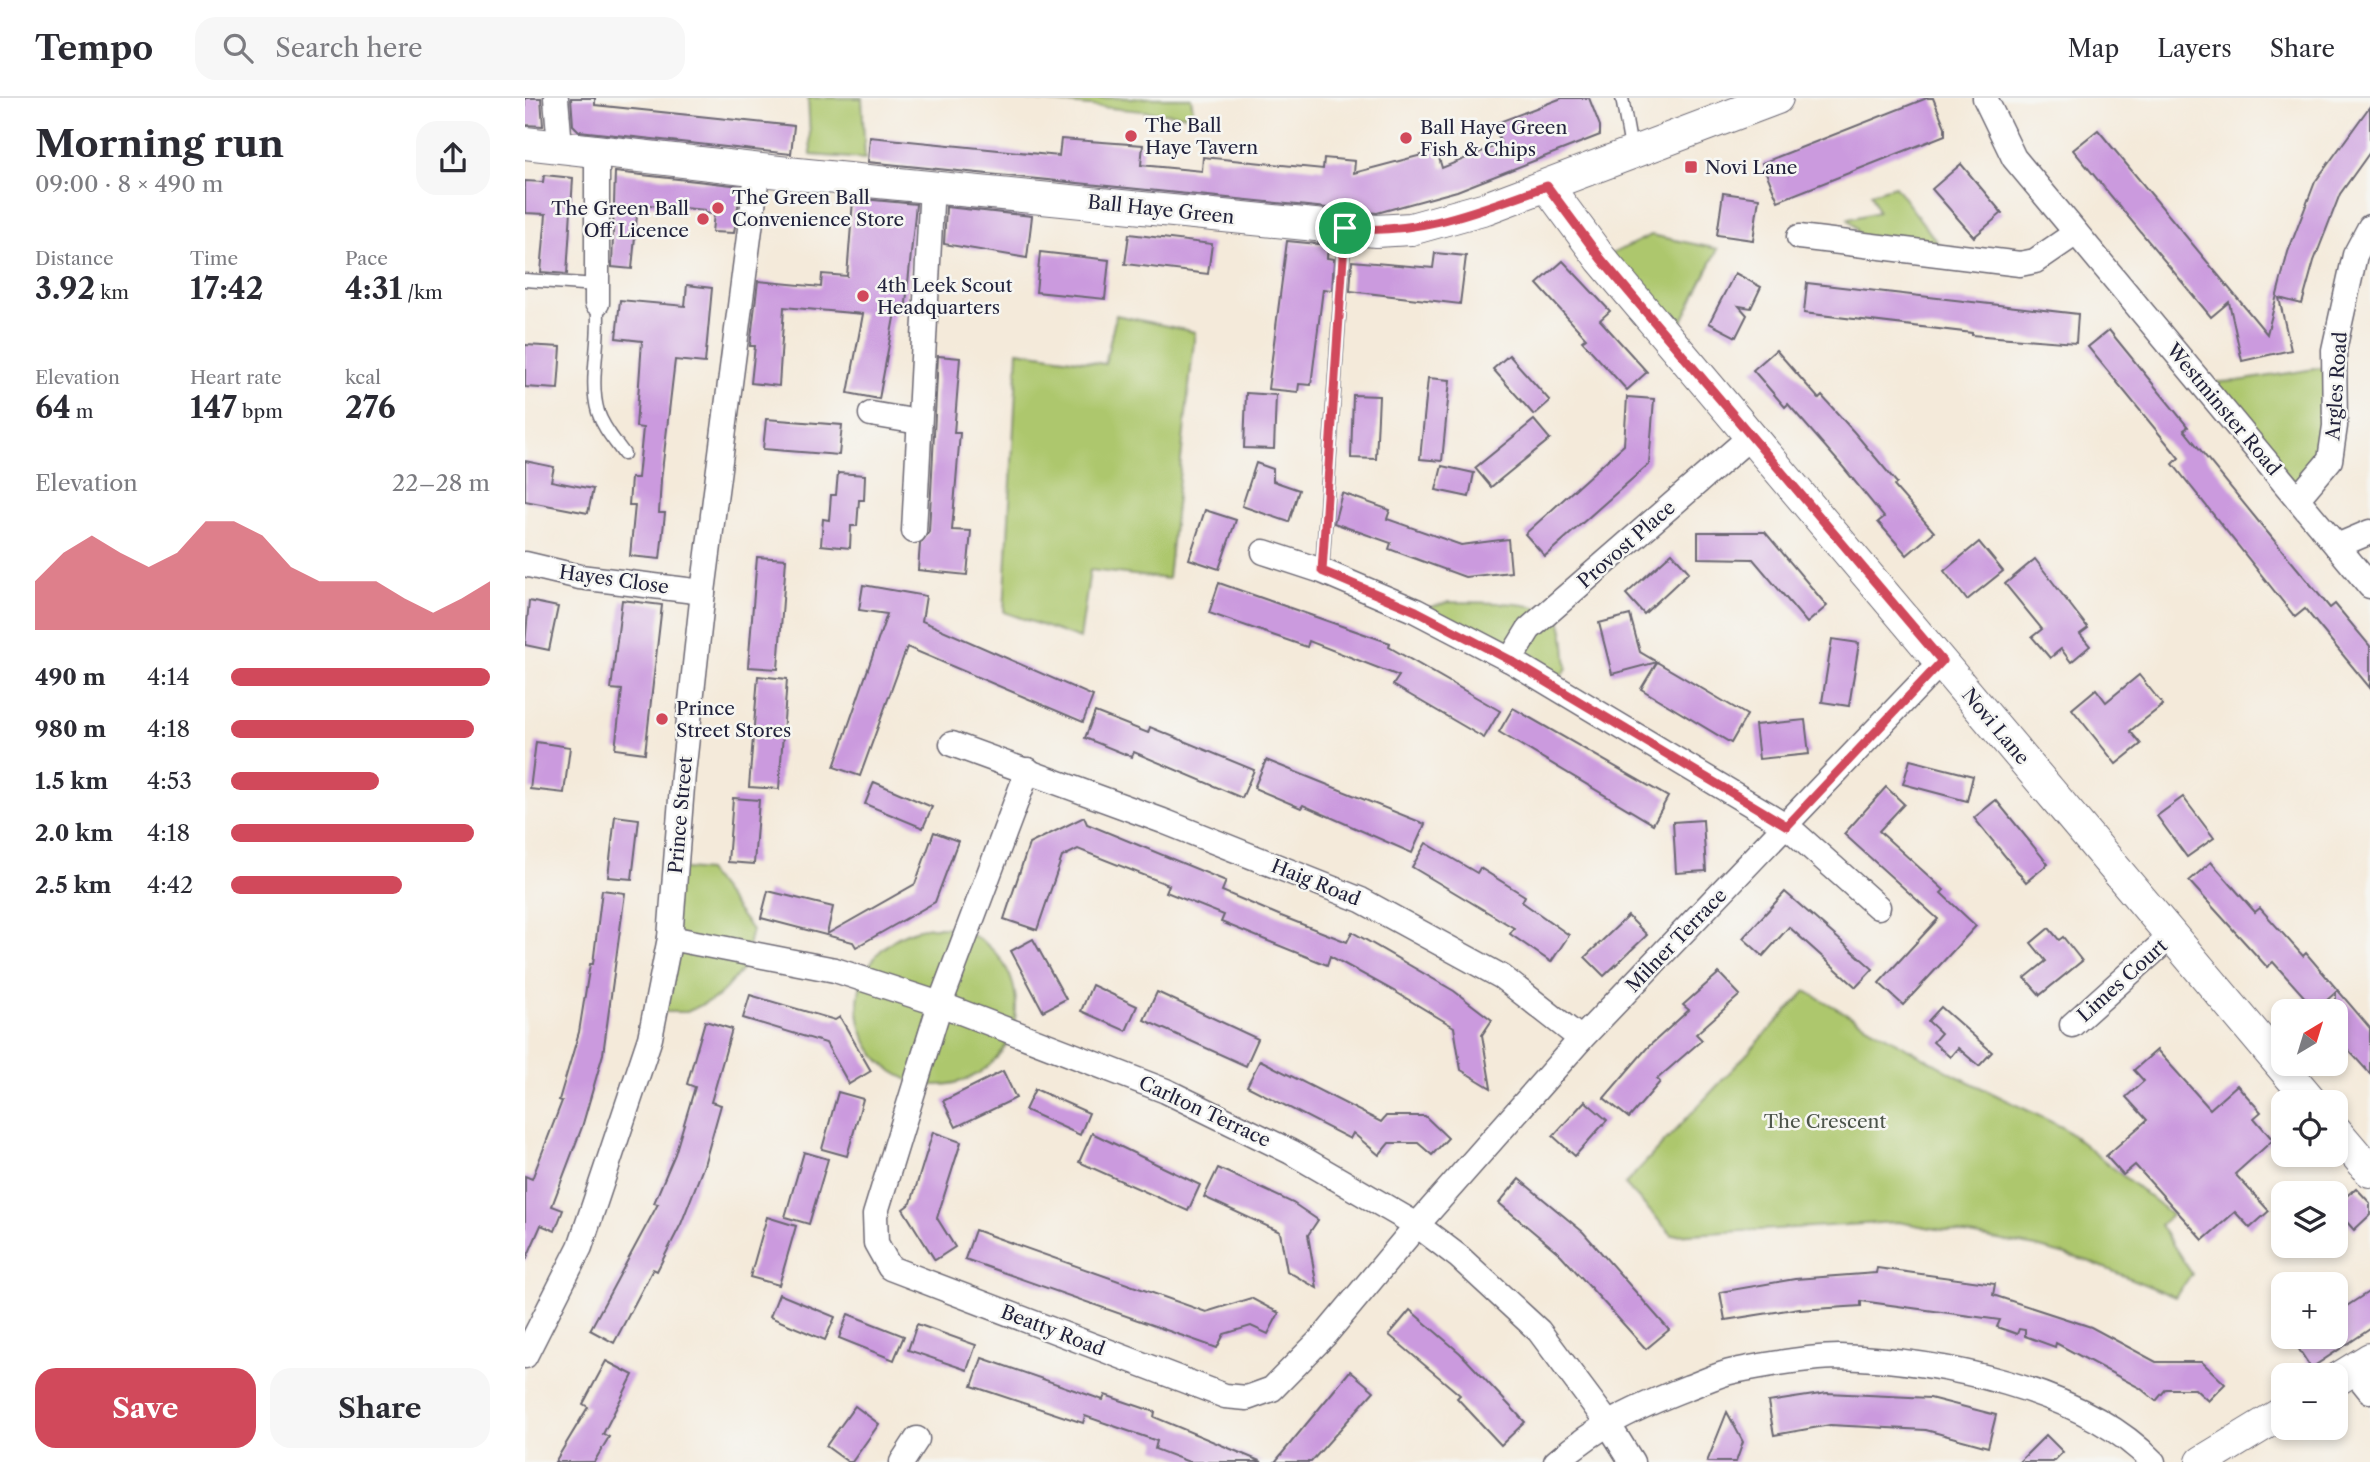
<!DOCTYPE html>
<meta charset="utf-8">
<style>
:root{--surface:#fff;--page:#f7f7f7;--text:#2b2b33;--muted:#7c7c81;--line:#e1e1e2;--accent:#d1495b}
body{margin:0;font-family:"Libre Caslon Text",serif;background:var(--page);color:var(--text);height:100vh;display:flex;flex-direction:column;font-size:26px;white-space:nowrap}
*{box-sizing:border-box;margin:0}
p{font-size:23px;color:var(--muted)}
.icon{flex:none;width:38px;height:38px;fill:none;stroke:currentColor;stroke-width:2;stroke-linecap:round;stroke-linejoin:round}
.map{position:relative;flex:1;overflow:hidden}
.details{display:flex;flex-direction:column;background:var(--surface);width:525px}
.details>*{flex:none}
.needle{width:46px;rotate:38deg}
.buttons{position:absolute;left:1746px;top:901px;display:grid;gap:14px}
.buttons a{display:grid;place-items:center;width:77px;height:77px;border-radius:14px;background:var(--surface);box-shadow:0 4px 10px #0003;font-size:35px}
.pin{position:absolute;display:grid;place-items:center;width:60px;height:60px;color:#fff;margin:-30px;border:4px solid #fff;border-radius:50%;box-shadow:0 2px 7px #0007}
.round{display:grid;place-items:center;flex:none;width:74px;height:74px;border-radius:21px;background:var(--page)}
.summary{display:flex;align-items:center;justify-content:space-between;height:119px;padding:0 35px}
h1{font-size:38px;font-weight:800;line-height:52px}
.figures{display:grid;grid-template-columns:repeat(3,1fr);gap:10px;height:119px;padding:7px 35px}
.figures div{display:grid;align-content:center}
.figures b{font-size:30px;font-weight:800}
.figures small{font-size:19px;font-weight:400}
.figures p{font-size:19px}
.chart{height:196px;padding:14px 35px}
.chart p{display:flex;justify-content:space-between}
.chart svg{width:100%;height:126px;margin-top:7px;fill:var(--accent);opacity:.7}
.primary-button{display:flex;gap:14px;margin-top:auto;padding:14px 35px}
.primary-button a{flex:1;height:80px;border-radius:21px;background:var(--accent);color:#fff;font-size:28px;font-weight:800;line-height:80px;text-align:center}
.primary-button a+a{background:var(--page);color:var(--text)}
ul{padding:0 35px;list-style:none;font-size:23px}
li{display:grid;grid-template-columns:112px 84px 1fr;align-items:center;height:52px}
li i{height:18px;border-radius:9px;background:var(--accent)}
header{display:flex;align-items:center;gap:42px;box-sizing:border-box;height:98px;padding:0 35px;background:var(--surface);border-bottom:2px solid var(--line)}
header strong{font-size:33px}
nav{display:flex;gap:38px;margin-inline-start:auto;font-size:24px}
.search{width:490px;height:63px;background:var(--page);display:flex;align-items:center;gap:18px;box-sizing:border-box;padding:0 24px;border-radius:21px;color:var(--muted);font-size:26px}
main{display:flex;flex:1;min-height:0}
.map>svg:first-child{display:block}
</style>
<header>
<strong>Tempo</strong>
<div class="search"><svg class="icon" aria-label="search" viewBox="0 0 24 24"><circle cx="10" cy="10" r="6"/><path d="M15 15l6 6"/></svg>Search here</div>
<nav><a>Map</a><a>Layers</a><a>Share</a></nav>
</header>
<main>
<section class="details">
<div class="summary"><div><h1>Morning run</h1><p>09:00 · 8 × 490 m</p></div><a class="round"><svg class="icon" aria-label="share" viewBox="0 0 24 24"><path d="M12 15V3M7 8l5-5 5 5M5 13v7h14v-7"/></svg></a></div>
<div class="figures">
<div><p>Distance</p><b>3.92<small> km</small></b></div>
<div><p>Time</p><b>17:42</b></div>
<div><p>Pace</p><b>4:31<small> /km</small></b></div>
</div>
<div class="figures">
<div><p>Elevation</p><b>64<small> m</small></b></div>
<div><p>Heart rate</p><b>147<small> bpm</small></b></div>
<div><p>kcal</p><b>276</b></div>
</div>
<div class="chart"><p><span>Elevation</span>22–28 m</p>
<svg viewBox="0 0 160 44" preserveAspectRatio="none"><path d="M0 44V27L10 17L20 11L30 17L40 22L50 17L60 6L70 6L80 11L90 22L100 27L110 27L120 27L130 33L140 38L150 33L160 27V44z"/></svg>
</div>
<ul>
<li><b>490 m</b>4:14<i style="width:100%"></i></li>
<li><b>980 m</b>4:18<i style="width:94%"></i></li>
<li><b>1.5 km</b>4:53<i style="width:57%"></i></li>
<li><b>2.0 km</b>4:18<i style="width:94%"></i></li>
<li><b>2.5 km</b>4:42<i style="width:66%"></i></li>
</ul>
<div class="primary-button"><a>Save</a><a>Share</a></div>
</section>
<div class="map">
<svg width="1845" height="1364" viewBox="0 0 1845 1364">
<rect width="100%" height="100%" fill="#f6f6f2"/>
<filter id="ink" filterUnits="userSpaceOnUse"><feTurbulence type="fractalNoise" baseFrequency=".0143" numOctaves="2"/><feDisplacementMap in="SourceGraphic" scale="14" xChannelSelector="R" yChannelSelector="G"/><feConvolveMatrix kernelMatrix="1 2 1 2 8 2 1 2 1" color-interpolation-filters="sRGB"/></filter>
<filter id="wash" filterUnits="userSpaceOnUse"><feTurbulence type="fractalNoise" baseFrequency=".00686" numOctaves="4" result="noise"/><feDisplacementMap in="SourceGraphic" scale="28" xChannelSelector="R" yChannelSelector="G"/><feGaussianBlur stdDeviation="1.57" result="paint"/><feColorMatrix in="noise" values="0 0 0 0 0 0 0 0 0 0 0 0 0 0 0 0 0 1.4 0 .05"/><feComposite in="paint" operator="in"/></filter>
<g filter="url(#wash)">
<rect width="100%" height="100%" fill="#f4eada"/>
<g fill="#adc76d" stroke="#687454" stroke-width="2">
<polygon points="283,0 337,0 340,61 286,57"/>
<polygon points="480,0 666,0 669,18"/>
<polygon points="1370,88 1424,160 1332,147 1332,131 1323,121 1353,114 1346,95"/>
<polygon points="1126,137 1193,151 1147,243 1076,161"/>
<polygon points="591,217 670,234 643,481 565,472 555,541 479,514 493,253 580,266"/>
<polygon points="1809,268 1810,328 1773,400 1678,285 1713,283"/>
<path d="M 924,504 C 947,505 1022,501 1034,521 C 1041,533 1040,556 1042,570 L 1029,588 L 891,513 Z"/>
<polygon points="151,770 182,773 227,832 217,872 193,899 162,914 131,914"/>
<circle cx="412" cy="908" r="79"/>
<polygon points="1281,893 1432,978 1537,1029 1647,1117 1635,1127 1667,1176 1650,1199 1563,1163 1511,1149 1373,1124 1147,1137 1100,1086"/>
</g>
<g id="blocks">
<g fill="#cb9ade">
<polygon points="0,0 16,0 18,28 0,27"/>
<polygon points="46,0 70,0 70,7 269,28 266,56 54,33 48,27"/>
<polygon points="1037,0 1064,0 1075,28 1075,37 932,93 852,115 343,64 345,39 534,58 536,41 618,47 616,67 677,73 678,59 798,71 799,60 830,63 829,75 912,53 917,70 976,46 969,26"/>
<polygon points="1402,0 1408,0 1420,29 1420,37 1253,103 1237,65"/>
<polygon points="1845,8 1845,54 1815,96 1789,163 1777,206 1754,200 1766,252 1717,263 1704,204 1686,219 1548,52 1573,32 1742,236 1763,154 1790,84"/>
<polygon points="1436,66 1477,115 1449,139 1407,91"/>
<polygon points="90,74 216,88 209,135 187,134 189,116 180,115 180,112 113,106 107,171 87,169"/>
<polygon points="19,77 48,80 42,176 16,174 21,116 0,115 0,83 18,84"/>
<polygon points="1198,95 1234,100 1228,142 1192,137"/>
<polygon points="338,101 391,106 380,215 370,214 354,301 323,295 338,216 259,209 254,288 226,285 230,248 225,248 233,183 296,189 297,176 322,178 328,102"/>
<polygon points="421,109 507,118 502,160 419,146"/>
<polygon points="604,136 687,146 683,176 600,166"/>
<polygon points="762,143 803,147 802,160 809,161 807,192 798,191 786,287 774,286 773,294 743,291"/>
<polygon points="515,154 584,162 580,201 511,194"/>
<polygon points="910,155 941,158 935,206 825,193 827,163 908,170"/>
<polygon points="1038,163 1085,213 1075,222 1122,274 1102,292 1057,243 1061,240 1012,186"/>
<polygon points="1210,175 1236,189 1226,210 1214,208 1222,217 1211,239 1184,225"/>
<polygon points="1282,185 1553,216 1551,245 1447,237 1447,235 1279,215"/>
<polygon points="162,187 187,190 180,265 150,262 136,382 134,415 140,415 135,461 105,458 110,407 104,407 106,380 113,380 118,330 111,329 117,243 91,240 95,202 160,208"/>
<polygon points="1584,232 1663,329 1659,332 1738,429 1805,510 1810,506 1845,548 1845,590 1780,511 1770,519 1648,366 1654,360 1563,249"/>
<polygon points="0,247 36,249 33,291 0,289"/>
<polygon points="1251,252 1294,301 1297,298 1329,334 1372,385 1369,388 1409,434 1382,457 1353,424 1359,419 1318,369 1263,306 1260,309 1228,272"/>
<polygon points="984,257 1025,303 1009,317 968,271"/>
<polygon points="413,258 435,260 429,335 435,335 427,432 446,433 442,477 393,472 395,446 404,434"/>
<polygon points="903,280 925,282 917,363 895,361"/>
<polygon points="721,295 751,297 749,351 719,350"/>
<polygon points="828,297 854,298 851,361 826,360"/>
<polygon points="1102,299 1129,301 1124,366 1020,458 1000,436 1099,347"/>
<polygon points="241,321 317,327 314,357 238,351"/>
<polygon points="1009,322 1025,341 966,389 950,370"/>
<polygon points="0,363 29,369 26,383 68,391 63,415 0,403"/>
<polygon points="731,365 748,371 748,383 774,392 764,424 717,408"/>
<polygon points="917,368 949,375 944,399 911,392"/>
<polygon points="313,375 340,377 339,402 334,402 332,428 326,428 325,450 296,447 298,421 304,422 306,397 311,397"/>
<polygon points="817,395 865,412 862,421 936,447 983,441 986,474 940,479 864,451 866,445 809,425"/>
<polygon points="680,412 711,422 694,471 664,461"/>
<polygon points="1173,434 1240,434 1302,508 1282,525 1228,461 1173,460"/>
<polygon points="1454,444 1478,473 1442,502 1419,473"/>
<polygon points="1147,455 1164,474 1119,516 1101,496"/>
<polygon points="232,459 261,461 253,571 223,569"/>
<polygon points="1510,461 1563,530 1555,536 1565,548 1546,564 1536,551 1525,560 1507,539 1517,531 1480,486"/>
<polygon points="694,485 865,545 864,549 975,613 959,640 868,587 874,578 784,543 782,549 684,515"/>
<polygon points="338,487 401,498 397,523 568,598 558,624 382,549 335,678 309,669 362,516 334,512"/>
<polygon points="97,502 137,507 120,655 90,651 97,592 86,591"/>
<polygon points="4,503 33,509 24,552 0,547"/>
<polygon points="1105,517 1115,554 1222,617 1206,645 1116,591 1132,564 1087,576 1074,525"/>
<polygon points="1307,541 1334,545 1324,608 1297,604"/>
<polygon points="1614,577 1638,607 1605,633 1616,646 1591,666 1547,611 1571,591 1581,604"/>
<polygon points="233,578 262,581 254,691 224,689"/>
<polygon points="988,610 1143,699 1128,726 974,634"/>
<polygon points="570,614 623,635 625,629 729,672 717,700 609,654 607,659 560,640"/>
<polygon points="1280,622 1284,656 1234,661 1230,627"/>
<polygon points="11,644 45,649 39,695 5,691"/>
<polygon points="741,662 900,726 887,755 778,707 776,710 729,690"/>
<polygon points="1385,662 1448,678 1442,703 1378,686"/>
<polygon points="349,684 407,709 398,730 340,706"/>
<polygon points="1361,689 1379,706 1354,733 1419,792 1416,795 1451,828 1378,907 1354,885 1413,821 1319,736"/>
<polygon points="1658,699 1689,740 1662,759 1632,718"/>
<polygon points="208,700 234,702 229,766 203,764"/>
<polygon points="1471,702 1523,766 1501,784 1449,720"/>
<polygon points="90,718 114,721 107,781 83,779"/>
<polygon points="559,719 562,726 701,783 697,793 756,818 822,844 827,834 929,893 967,922 957,937 966,990 936,972 929,929 869,893 805,858 802,867 696,824 699,817 641,794 644,787 553,751 537,759 512,832 479,821 504,746"/>
<polygon points="1178,722 1181,773 1151,775 1148,724"/>
<polygon points="409,734 433,743 410,804 331,849 328,844 236,820 243,793 308,809 302,836 390,786"/>
<polygon points="901,745 952,775 955,770 1000,798 997,804 1044,837 1026,864 985,836 989,830 887,769"/>
<polygon points="1686,764 1730,814 1735,810 1778,858 1781,855 1845,930 1845,976 1811,938 1811,894 1791,912 1748,864 1742,869 1664,783"/>
<polygon points="77,792 100,795 78,956 57,1029 27,1108 38,1112 30,1133 16,1127 0,1164 0,1078 7,1081 37,1003 34,1002 54,934 65,866 68,866"/>
<polygon points="1260,794 1348,871 1331,889 1264,829 1238,858 1218,840"/>
<polygon points="1103,818 1122,837 1079,878 1060,859"/>
<polygon points="1524,830 1534,842 1538,839 1557,863 1515,897 1500,880 1521,863 1506,845"/>
<polygon points="508,841 541,901 518,913 486,853"/>
<polygon points="1194,875 1215,897 1171,936 1177,942 1132,981 1135,984 1104,1020 1079,1000 1122,950 1164,912 1158,907"/>
<polygon points="567,887 612,908 601,933 556,913"/>
<polygon points="632,894 733,941 721,968 619,922"/>
<polygon points="225,897 310,922 315,919 346,973 324,986 301,945 218,920"/>
<polygon points="1416,909 1467,954 1454,968 1433,950 1425,959 1408,944 1416,935 1403,923"/>
<polygon points="180,923 207,931 186,1004 196,1007 179,1067 156,1126 132,1173 128,1171 89,1245 65,1232 133,1106 129,1105 150,1056 170,989 162,986"/>
<polygon points="1632,952 1685,1011 1712,987 1736,1014 1729,1020 1748,1042 1710,1076 1744,1113 1725,1130 1710,1114 1678,1142 1610,1067 1598,1077 1581,1058 1622,1022 1601,999 1619,983 1609,972"/>
<polygon points="735,962 856,1024 861,1018 900,1018 923,1040 907,1057 893,1045 864,1045 854,1057 828,1035 825,1041 722,988"/>
<polygon points="478,973 491,1000 431,1029 418,1003"/>
<polygon points="510,991 564,1015 555,1037 500,1012"/>
<polygon points="313,994 338,1001 322,1058 297,1051"/>
<polygon points="1060,1003 1082,1022 1050,1058 1028,1038"/>
<polygon points="408,1034 436,1044 412,1120 430,1149 410,1162 378,1111 386,1105"/>
<polygon points="567,1035 675,1087 663,1113 554,1064"/>
<polygon points="279,1054 303,1061 284,1126 260,1119"/>
<polygon points="693,1070 768,1105 793,1122 783,1137 792,1190 762,1173 755,1134 679,1099"/>
<polygon points="994,1081 1058,1134 1144,1232 1121,1251 1036,1157 974,1105"/>
<polygon points="1831,1090 1845,1105 1845,1117 1829,1132 1811,1112 1811,1107"/>
<polygon points="242,1119 271,1128 254,1187 225,1179"/>
<polygon points="450,1132 681,1214 726,1200 754,1215 743,1236 726,1228 699,1236 692,1250 440,1161"/>
<polygon points="1352,1170 1470,1186 1468,1197 1566,1229 1631,1264 1677,1264 1700,1286 1683,1303 1670,1291 1641,1291 1631,1303 1615,1290 1531,1245 1530,1249 1500,1238 1500,1232 1494,1231 1492,1236 1472,1229 1475,1222 1336,1203 1336,1208 1275,1212 1275,1210 1200,1222 1195,1194 1270,1181 1351,1175"/>
<polygon points="1845,1193 1845,1231 1786,1270 1766,1239 1811,1239 1811,1215"/>
<polygon points="254,1196 310,1219 300,1242 245,1219"/>
<polygon points="885,1212 935,1255 1000,1324 976,1347 932,1300 935,1297 864,1237"/>
<polygon points="323,1216 379,1238 369,1262 314,1240"/>
<polygon points="392,1226 451,1247 442,1272 383,1252"/>
<polygon points="457,1260 578,1302 580,1297 630,1314 629,1319 737,1364 664,1364 630,1351 632,1343 560,1318 558,1325 447,1288"/>
<polygon points="81,1263 108,1277 78,1336 84,1339 69,1364 30,1364 63,1309 58,1306"/>
<polygon points="825,1273 849,1293 786,1364 750,1364"/>
<polygon points="1302,1295 1405,1300 1471,1317 1463,1349 1401,1332 1305,1327 1249,1337 1243,1304"/>
<polygon points="330,1308 354,1326 327,1364 323,1364 301,1348"/>
<polygon points="1202,1314 1218,1344 1211,1364 1182,1364"/>
<polygon points="1521,1337 1538,1354 1528,1364 1494,1364"/>
</g>
</g>
</g>
<g filter="url(#ink)">
<use href="#blocks" fill-opacity="0" stroke="#6c6873" stroke-width="2"/>
<g fill="none" stroke-linecap="round" stroke-linejoin="round">
<defs>
<g id="service">
<polyline points="1097,0 1107,56"/>
<polyline points="0,182 72,187"/>
<path d="M 72,205 C 77,240 63,281 73,314 C 78,330 90,343 99,356"/>
<polyline points="797,473 820,130"/>
</g>
<g id="minor">
<polyline points="31,0 35,48"/>
<polyline points="1460,0 1489,60 1845,488"/>
<polyline points="72,51 72,205"/>
<polyline points="1274,139 1495,166 1510,163 1551,135"/>
<polyline points="346,316 394,324"/>
<polyline points="1773,400 1805,362 1810,328 1809,252 1830,157 1845,129"/>
<polyline points="389,433 407,87"/>
<polyline points="1812,448 1845,434"/>
<polyline points="739,454 797,473 891,513 985,562 1262,728 1353,809"/>
<polyline points="0,466 55,479 178,494"/>
<polyline points="985,562 1004,531 1226,338"/>
<polyline points="427,646 638,723 836,802 977,879 1056,941"/>
<polyline points="503,672 415,906 350,1117 351,1145 365,1170 700,1298 722,1300 747,1291 801,1236 892,1127 1056,941 1417,563"/>
<polyline points="145,840 310,872 415,906 641,993 766,1054 892,1127 934,1159 1014,1233 1082,1324 1107,1364"/>
<polyline points="1547,927 1646,838"/>
<polyline points="0,1258 55,1149 125,940 145,840 158,676 178,494 233,69"/>
<polyline points="1828,1272 1845,1293"/>
<polyline points="377,1364 392,1341"/>
<path d="M 1031,1364 C 1075,1326 1110,1310 1164,1289 C 1178,1284 1194,1276 1209,1273 C 1240,1267 1283,1259 1314,1259 C 1413,1262 1557,1290 1628,1364"/>
</g>
<g id="tertiary">
<polyline points="0,45 272,76 851,133 886,131 961,110 1252,0"/>
<polyline points="1022,88 1076,161 1787,1004"/>
<polyline points="1811,1033 1845,1073"/>
<polyline points="1811,1282 1845,1261"/>
<polyline points="1677,1364 1759,1314"/>
</g>
</defs>
<use href="#service" stroke="#6c6873" stroke-width="15"/>
<use href="#minor" stroke="#6c6873" stroke-width="27"/>
<use href="#tertiary" stroke="#6c6873" stroke-width="34"/>
<use href="#service" stroke="#fff" stroke-width="12"/>
<use href="#minor" stroke="#fff" stroke-width="24"/>
<use href="#tertiary" stroke="#fff" stroke-width="32"/>
</g>
</g>
<g fill="none" stroke-linecap="round" stroke-linejoin="round" filter="url(#ink)">
<defs>
<path id="route" d="M 1022,88 L 1076,161 L 1417,563 L 1262,728 L 985,562 L 891,513 L 797,473 L 820,130 C 894,138 954,112 1022,88 Z"/>
</defs>
<use href="#route" stroke="#fff" stroke-width="14"/>
<use href="#route" stroke="#d1495b" stroke-width="9"/>
</g>
<g fill="#d1495b" stroke="#f6f6f2" stroke-width="2.5">
<circle cx="606" cy="38" r="7"/>
<circle cx="881" cy="40" r="7"/>
<rect x="1159" y="62" width="14" height="14" rx="3.5"/>
<circle cx="193" cy="110" r="7"/>
<circle cx="178" cy="121" r="7"/>
<circle cx="338" cy="198" r="7"/>
<circle cx="137" cy="621" r="7"/>
</g>
<g text-anchor="middle" stroke-width="5" stroke-linejoin="round" paint-order="stroke">
<g font-size="19" fill="#22223b" stroke="#f6f6f2" text-anchor="start">
<text x="620" y="34">The Ball<tspan x="620" dy="22">Haye Tavern</tspan></text>
<text x="895" y="36">Ball Haye Green<tspan x="895" dy="22">Fish &amp; Chips</tspan></text>
<text x="1180" y="76">Novi Lane</text>
<text x="207" y="106">The Green Ball<tspan x="207" dy="22">Convenience Store</tspan></text>
<text x="164" y="117" text-anchor="end">The Green Ball<tspan x="164" dy="22">Off Licence</tspan></text>
<text x="352" y="194">4th Leek Scout<tspan x="352" dy="22">Headquarters</tspan></text>
<text x="151" y="617">Prince<tspan x="151" dy="22">Street Stores</tspan></text>
</g>
<g font-size="19" fill="#22223b" stroke="#f6f6f2">
<text transform="translate(636 111) rotate(6)" y="7">Ball Haye Green</text>
<text transform="translate(1811 288) rotate(-86)" y="7">Argles Road</text>
<text transform="translate(1699 311) rotate(50)" y="7">Westminster Road</text>
<text transform="translate(1101 446) rotate(-41)" y="7">Provost Place</text>
<text transform="translate(89 481) rotate(8)" y="7">Hayes Close</text>
<text transform="translate(1471 628) rotate(50)" y="7">Novi Lane</text>
<text transform="translate(155 717) rotate(-85)" y="7">Prince Street</text>
<text transform="translate(791 784) rotate(22)" y="7">Haig Road</text>
<text transform="translate(1151 842) rotate(-46)" y="7">Milner Terrace</text>
<text transform="translate(1597 882) rotate(-42)" y="7">Limes Court</text>
<text transform="translate(680 1013) rotate(25)" y="7">Carlton Terrace</text>
<text transform="translate(528 1232) rotate(21)" y="7">Beatty Road</text>
</g>
<g font-size="19" fill="#4c544a" stroke="#f6f6f2">
<text x="1300" y="1030">The Crescent</text>
</g>
</g>
</svg>
<div class="buttons">
<a><svg class="needle" viewBox="-14 -14 28 28"><path d="M0-13l5 13h-10z" fill="#e53935"/><path d="M0 13l5-13h-10z" fill="#7c7c81"/></svg></a>
<a><svg class="icon" aria-label="locate" viewBox="0 0 24 24"><circle cx="12" cy="12" r="6"/><path d="M12 2v4M12 18v4M2 12h4M18 12h4"/></svg></a>
<a><svg class="icon" aria-label="layers" viewBox="0 0 24 24"><path d="M12 4l9 5-9 5-9-5zM3 14l9 5 9-5"/></svg></a>
<a>+</a>
<a>−</a>
</div>
<div class="pin" style="left:820px;top:130px;background:#1e9e55"><svg class="icon" aria-label="arrive" viewBox="0 0 24 24"><path d="M6 21V4h12l-3 4 3 4H6"/></svg></div>
</div>
</main>
